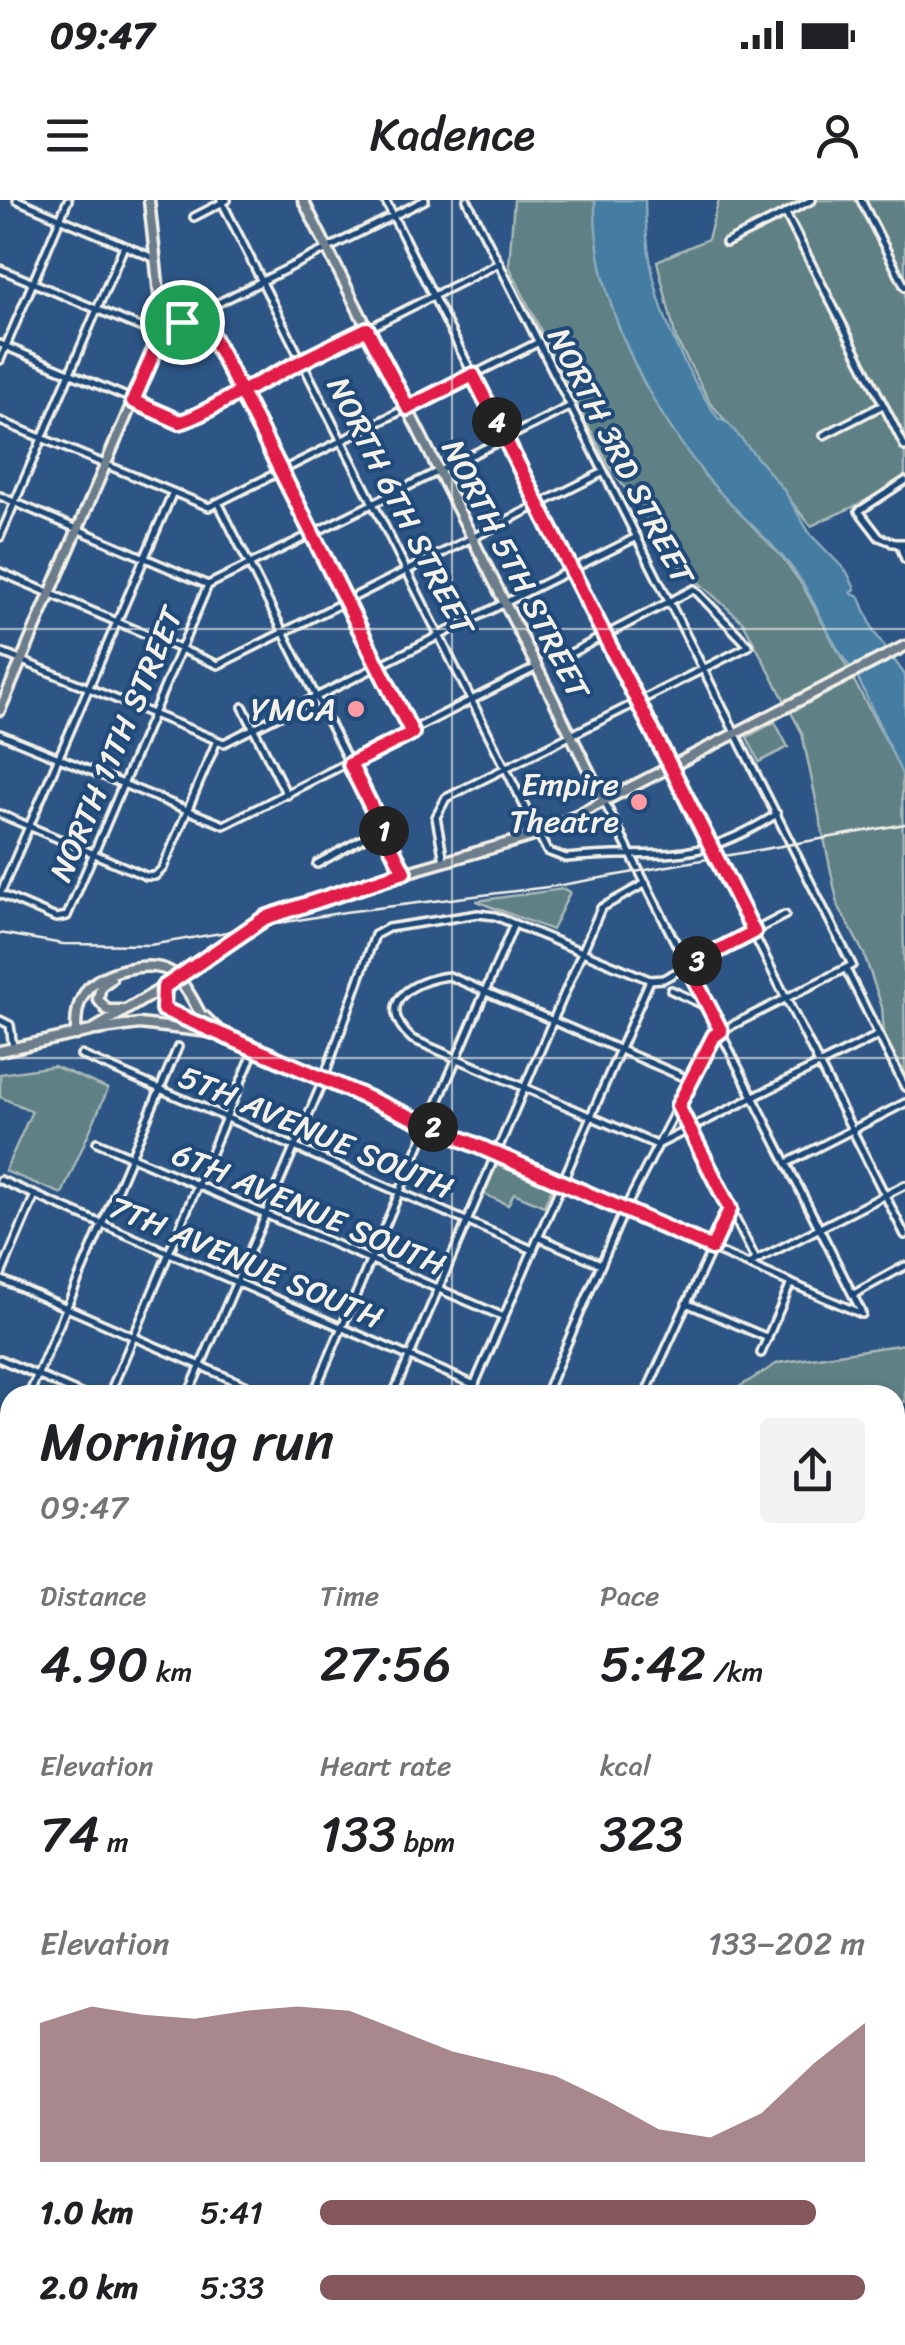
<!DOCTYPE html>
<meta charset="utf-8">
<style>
:root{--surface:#fff;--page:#f2f2f2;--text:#202124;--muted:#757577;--accent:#84575d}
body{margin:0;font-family:Sriracha,sans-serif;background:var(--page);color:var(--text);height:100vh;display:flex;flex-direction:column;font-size:38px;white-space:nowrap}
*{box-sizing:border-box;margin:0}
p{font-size:32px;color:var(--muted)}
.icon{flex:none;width:55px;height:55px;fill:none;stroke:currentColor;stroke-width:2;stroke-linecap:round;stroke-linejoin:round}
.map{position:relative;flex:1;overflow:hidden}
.side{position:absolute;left:0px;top:1185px;width:905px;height:960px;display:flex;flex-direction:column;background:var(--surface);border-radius:30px 30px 0 0;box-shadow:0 5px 15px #0003}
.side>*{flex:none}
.pin{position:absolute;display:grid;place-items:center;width:85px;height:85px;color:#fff;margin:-42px;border:5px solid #fff;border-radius:50%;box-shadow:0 2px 10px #0007}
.km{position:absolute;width:50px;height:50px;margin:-25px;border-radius:50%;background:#222;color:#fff;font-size:28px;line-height:50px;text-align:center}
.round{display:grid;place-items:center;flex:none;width:105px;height:105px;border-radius:10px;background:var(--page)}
.headline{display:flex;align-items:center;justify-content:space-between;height:170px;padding:0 40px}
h1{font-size:55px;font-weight:600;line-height:75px}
.stats{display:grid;grid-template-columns:repeat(3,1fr);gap:15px;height:170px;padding:10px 40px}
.stats div{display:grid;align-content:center}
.stats b{font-size:50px;font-weight:600}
.stats small{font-size:28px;font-weight:400}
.stats p{font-size:28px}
.chart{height:280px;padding:20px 40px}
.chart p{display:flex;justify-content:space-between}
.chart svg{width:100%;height:180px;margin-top:10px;fill:var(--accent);opacity:.7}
ul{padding:0 40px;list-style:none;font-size:32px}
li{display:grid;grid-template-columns:160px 120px 1fr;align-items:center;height:75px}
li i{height:25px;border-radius:12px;background:var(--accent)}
.status{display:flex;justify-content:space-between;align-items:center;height:70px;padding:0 50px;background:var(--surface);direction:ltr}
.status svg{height:28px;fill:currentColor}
header{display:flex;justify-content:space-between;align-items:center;height:130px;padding:0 40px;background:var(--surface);font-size:45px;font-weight:600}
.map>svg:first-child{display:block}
</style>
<div class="status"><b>09:47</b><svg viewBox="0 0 49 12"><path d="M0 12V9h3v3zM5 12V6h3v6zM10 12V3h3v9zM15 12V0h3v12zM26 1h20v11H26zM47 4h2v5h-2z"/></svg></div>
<header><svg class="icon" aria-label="menu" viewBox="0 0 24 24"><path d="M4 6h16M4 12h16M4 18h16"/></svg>Kadence<svg class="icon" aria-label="person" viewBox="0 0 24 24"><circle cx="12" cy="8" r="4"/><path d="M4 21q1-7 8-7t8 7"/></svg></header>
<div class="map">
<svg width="905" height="2145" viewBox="0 0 905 2145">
<rect width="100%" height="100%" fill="#2d5686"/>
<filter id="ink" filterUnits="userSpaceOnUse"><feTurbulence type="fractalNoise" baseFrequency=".01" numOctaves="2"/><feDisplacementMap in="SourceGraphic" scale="20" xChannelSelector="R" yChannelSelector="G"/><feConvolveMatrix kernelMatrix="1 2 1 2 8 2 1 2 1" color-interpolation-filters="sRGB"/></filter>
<g filter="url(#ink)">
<g fill="#5e8085" stroke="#a9b8b6" stroke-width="2.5">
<polygon points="514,0 595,0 602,68 623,136 644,183 704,275 783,358 803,386 902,570 905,875 884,834 882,807 864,754 838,705 802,533 743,422 679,365 610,267 581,212 509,66"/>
<polygon points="719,0 905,0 905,283 811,326 710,202 676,139 657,61 708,39"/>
<polygon points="775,522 788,547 759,562 747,537"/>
<polygon points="563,689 570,692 552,730 476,701"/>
<polygon points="54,866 108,889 62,994 5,971 32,911 0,897 0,874"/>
<polygon points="497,965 552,988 544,1006 514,993 508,1005 484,994"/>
<polygon points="905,1144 905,1202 895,1202 895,1195 726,1195 778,1163"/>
<polygon points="895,1465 905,1477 905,1976 895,1989"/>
<polygon points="146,2135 491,2135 492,2145 141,2145"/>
</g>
<path fill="#457ca1" stroke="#8babbd" stroke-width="2.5" d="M 595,0 L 645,0 C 645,82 672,152 718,218 L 728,223 L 784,290 L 810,334 L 847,372 L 855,389 L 851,393 L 860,398 L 874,432 L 905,475 L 905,581 L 856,474 C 827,442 816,396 788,363 C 762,332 729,306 704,274 C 644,198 593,98 595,0 Z"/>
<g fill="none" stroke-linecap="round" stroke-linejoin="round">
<defs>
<g id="minor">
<polyline points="17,0 156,59"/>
<path d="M 221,0 L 547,651 L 566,658 C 660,648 688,670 777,614"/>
<polyline points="385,0 905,1035"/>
<polyline points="467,0 852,765 715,834 624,1011 545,1195"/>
<polyline points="861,0 905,87"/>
<polyline points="786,14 905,247"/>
<polyline points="194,17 227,0"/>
<polyline points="726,43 812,0"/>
<polyline points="0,69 156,134 425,0"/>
<polyline points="200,113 412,533"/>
<polyline points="0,144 184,221 499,63"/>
<polyline points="0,160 68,0"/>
<polyline points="0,221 209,307 539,142"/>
<polyline points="824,235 883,205"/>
<polyline points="905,281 859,311 879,337 905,347"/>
<polyline points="172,294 0,694 56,718 67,716 208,385"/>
<polyline points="0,296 208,385 571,206"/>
<polyline points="219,304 404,672"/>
<polyline points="0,337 124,46"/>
<polyline points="892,343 905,343"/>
<polyline points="901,348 905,359"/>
<polyline points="0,372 218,465 604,272"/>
<polyline points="0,452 224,543 637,337"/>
<polyline points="243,507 287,595"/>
<polyline points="0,534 224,625 537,467"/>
<polyline points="603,599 861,1111"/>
<polyline points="0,614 146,676 155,676 163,668 216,543"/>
<polyline points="444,661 436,617 446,598 749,446 694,389 571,453"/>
<polyline points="317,664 382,628"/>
<polyline points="846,769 905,887"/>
<polyline points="650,780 663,779 785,715"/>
<polyline points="671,790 706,806"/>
<polyline points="0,820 10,825 13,847"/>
<polyline points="210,832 862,1114"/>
<polyline points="81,855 533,1050"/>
<path d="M 690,880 L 449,776 C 414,780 372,802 412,839 L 657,945 L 879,835"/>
<polyline points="678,906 756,1060"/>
<polyline points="97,942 504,1117"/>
<polyline points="787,963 905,903"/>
<polyline points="0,980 475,1185"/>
<polyline points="540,1038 601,1064"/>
<polyline points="749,1064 905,985"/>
<polyline points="0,1077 35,995"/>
<polyline points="0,1079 268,1195"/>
<polyline points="854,1094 905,1066"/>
<polyline points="686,1103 768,1138"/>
<polyline points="761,1153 791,1083"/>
<polyline points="0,1159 83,1195"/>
<polyline points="29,1195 178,847"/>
<polyline points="109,1195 254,851"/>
<polyline points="188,1195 323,881 375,735 388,728 478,714 495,716 650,780"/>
<polyline points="313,1195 514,724"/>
<polyline points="393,1195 601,708 646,683"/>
<polyline points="470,1195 650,780"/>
<polyline points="645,1195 730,1009"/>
<polyline points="0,1262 10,1239"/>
<polyline points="0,1448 10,1425"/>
<polyline points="0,1485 10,1489"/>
<polyline points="0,1560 10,1564"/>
<polyline points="895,1608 905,1624"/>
<polyline points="0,1634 10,1611"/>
<polyline points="0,1667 10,1671"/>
<polyline points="895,1682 905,1659"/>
<polyline points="0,1779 10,1765"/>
<polyline points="0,1852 10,1856"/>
<polyline points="0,1919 10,1896"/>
<polyline points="0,1929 10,1934"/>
<polyline points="0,2084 10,2067"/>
<polyline points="49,2145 53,2135"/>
<polyline points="136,2145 140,2135"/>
</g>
<g id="major">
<polyline points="303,0 603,599"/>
<polyline points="0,510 163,131 149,0"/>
<polyline points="387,678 540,634 905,446"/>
<polyline points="111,779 101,786 98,799 107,810 122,810"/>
<polyline points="164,787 163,809 196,826"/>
<polyline points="205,817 228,840"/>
<polyline points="96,830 139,824 210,832"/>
<path d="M 76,835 C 76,819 76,805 86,791 C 99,771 153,758 172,773 C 189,787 199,813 210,832"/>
<polyline points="0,851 91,831 164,787"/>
</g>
</defs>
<use href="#minor" stroke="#f4f1e8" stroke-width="12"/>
<use href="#major" stroke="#f4f1e8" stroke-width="15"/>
<use href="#minor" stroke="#1f4a7a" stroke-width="5"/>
<use href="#major" stroke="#6c7d8b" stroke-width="8"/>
<polyline stroke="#f4f1e8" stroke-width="2.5" points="0,733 63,744 150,745 345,712 556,686 905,624"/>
<defs>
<polyline id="major-bridge" points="164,787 265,718 387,678"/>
</defs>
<use href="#major-bridge" stroke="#f4f1e8" stroke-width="15" stroke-linecap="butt"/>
<use href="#major-bridge" stroke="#6c7d8b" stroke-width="8"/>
</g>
</g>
<g fill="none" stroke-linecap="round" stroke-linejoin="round" filter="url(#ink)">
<defs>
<path id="route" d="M 182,122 L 200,113 C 273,252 341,393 412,533 L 350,564 L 404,672 L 265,718 L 164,787 L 163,809 L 712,1048 L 730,1009 L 678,906 L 714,836 L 721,831 L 688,766 L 754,732 L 473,175 L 408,208 L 367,129 C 325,149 283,171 241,192 C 221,202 201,216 180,222 L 133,201 L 163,131 L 182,122"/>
</defs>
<use href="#route" stroke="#fff" stroke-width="20"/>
<use href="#route" stroke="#e11d48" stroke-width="12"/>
</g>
<path fill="none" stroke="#f4f1e8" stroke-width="2.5" stroke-opacity="0.55" d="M 452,0 L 452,1195M 0,429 L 905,429M 0,858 L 905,858M 0,1287 L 10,1287M 895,1287 L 905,1287M 0,1716 L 10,1716M 895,1716 L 905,1716M 452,2135 L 452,2145"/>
<g fill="#ff9aa2" stroke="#1f4a7a" stroke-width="4">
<circle cx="356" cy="509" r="10"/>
<circle cx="639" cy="602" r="10"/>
</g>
<g text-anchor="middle" stroke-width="8" stroke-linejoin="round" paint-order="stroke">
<g font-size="32" fill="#f4f1e8" stroke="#1f4a7a">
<text transform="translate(621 256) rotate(63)" y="11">NORTH 3RD STREET</text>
<text transform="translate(401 306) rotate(63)" y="11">NORTH 6TH STREET</text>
<text transform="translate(516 369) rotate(63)" y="11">NORTH 5TH STREET</text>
<text transform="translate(116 544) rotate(-67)" y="11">NORTH 11TH STREET</text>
<text transform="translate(316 932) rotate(23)" y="11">5TH AVENUE SOUTH</text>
<text transform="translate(309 1009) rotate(23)" y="11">6TH AVENUE SOUTH</text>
<text transform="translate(246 1062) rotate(23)" y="11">7TH AVENUE SOUTH</text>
</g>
<g font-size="32" fill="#f4f1e8" stroke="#1f4a7a" text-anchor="end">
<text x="336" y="520">YMCA</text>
<text x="619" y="595">Empire<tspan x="619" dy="37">Theatre</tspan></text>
</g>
</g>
</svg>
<div class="pin" style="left:182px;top:122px;background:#1e9e55"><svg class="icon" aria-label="arrive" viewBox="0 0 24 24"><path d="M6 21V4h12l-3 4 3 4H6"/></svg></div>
<b class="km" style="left:384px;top:631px">1</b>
<b class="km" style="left:433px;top:927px">2</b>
<b class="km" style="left:697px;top:761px">3</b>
<b class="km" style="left:497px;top:222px">4</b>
<section class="side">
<div class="headline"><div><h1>Morning run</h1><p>09:47</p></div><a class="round"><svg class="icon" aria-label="share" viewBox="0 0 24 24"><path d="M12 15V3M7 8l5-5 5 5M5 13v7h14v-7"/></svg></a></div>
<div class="stats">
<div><p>Distance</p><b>4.90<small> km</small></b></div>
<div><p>Time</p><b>27:56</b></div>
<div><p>Pace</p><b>5:42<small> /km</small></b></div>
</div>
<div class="stats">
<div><p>Elevation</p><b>74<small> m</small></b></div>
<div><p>Heart rate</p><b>133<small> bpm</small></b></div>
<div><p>kcal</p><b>323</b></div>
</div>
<div class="chart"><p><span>Elevation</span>133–202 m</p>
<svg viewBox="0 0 160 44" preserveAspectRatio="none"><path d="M0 44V10L10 6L20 8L30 9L40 7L50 6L60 7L70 12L80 17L90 20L100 23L110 29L120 36L130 38L140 32L150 20L160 10V44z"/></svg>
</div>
<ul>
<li><b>1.0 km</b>5:41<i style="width:91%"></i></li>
<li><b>2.0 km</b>5:33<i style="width:100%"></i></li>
</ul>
</section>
</div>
